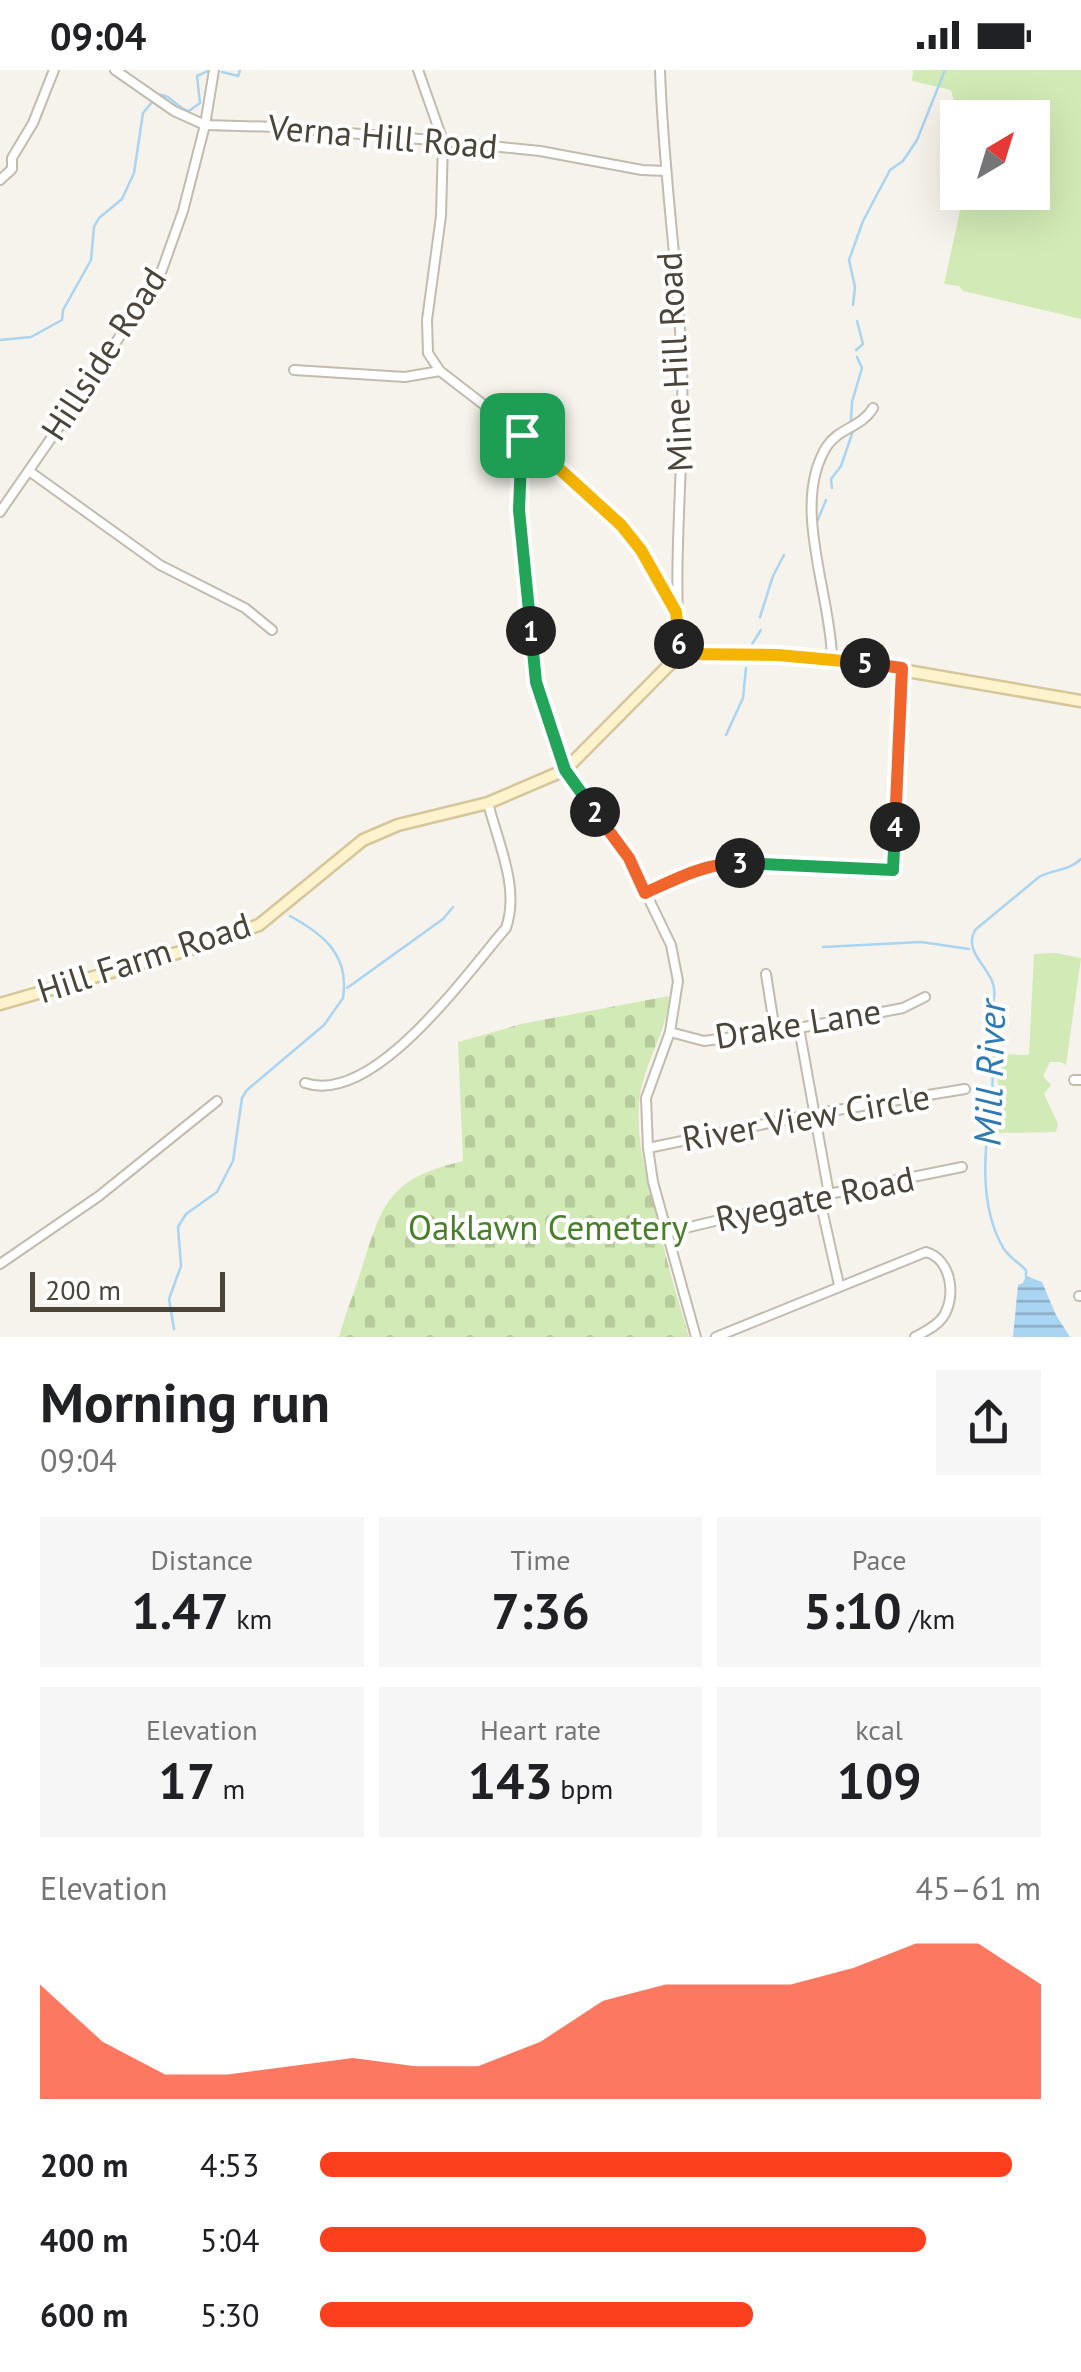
<!DOCTYPE html>
<meta charset="utf-8">
<style>
:root{--surface:#fff;--page:#f6f6f6;--text:#202124;--muted:#757577;--accent:#fc3f1d}
body{margin:0;font-family:"PT Sans",sans-serif;background:var(--page);color:var(--text);height:100vh;display:flex;flex-direction:column;font-size:38px;white-space:nowrap}
*{box-sizing:border-box;margin:0}
p{font-size:32px;color:var(--muted)}
.icon{flex:none;width:55px;height:55px;fill:none;stroke:currentColor;stroke-width:2;stroke-linecap:round;stroke-linejoin:round}
.map{position:relative;height:1267px;overflow:hidden}
.panel{display:flex;flex-direction:column;background:var(--surface);flex:1}
.panel>*{flex:none}
.needle{width:65px;rotate:38deg}
.tools{position:absolute;left:940px;top:30px;display:grid;gap:20px}
.tools a{display:grid;place-items:center;width:110px;height:110px;border-radius:0px;background:var(--surface);box-shadow:0 10px 40px #0002;font-size:50px}
.scale{position:absolute;left:30px;bottom:25px;width:195px;box-sizing:border-box;padding-left:10px;border:5px solid #4b4439;border-top:0;font-size:28px;line-height:35px;white-space:nowrap;color:#4b4439;-webkit-text-stroke:8px #fff;paint-order:stroke}
.pin{position:absolute;display:grid;place-items:center;width:85px;height:85px;color:#fff;margin:-42px;border-radius:20px;box-shadow:0 5px 15px #0006}
.km{position:absolute;width:50px;height:50px;margin:-25px;border-radius:50%;background:#222;color:#fff;font-size:28px;line-height:50px;text-align:center}
.round{display:grid;place-items:center;flex:none;width:105px;height:105px;border-radius:0px;background:var(--page)}
.overview{display:flex;align-items:center;justify-content:space-between;height:170px;padding:0 40px}
h1{font-size:55px;font-weight:700;line-height:75px}
.figures{display:grid;grid-template-columns:repeat(3,1fr);gap:15px;height:170px;padding:10px 40px}
.figures div{display:grid;align-content:center;border-radius:0px;background:var(--page);text-align:center}
.figures b{font-size:50px;font-weight:700}
.figures small{font-size:28px;font-weight:400}
.figures p{font-size:28px}
.chart{height:280px;padding:20px 40px}
.chart p{display:flex;justify-content:space-between}
.chart svg{width:100%;height:180px;margin-top:10px;fill:var(--accent);opacity:.7}
ul{padding:0 40px;list-style:none;font-size:32px}
li{display:grid;grid-template-columns:160px 120px 1fr;align-items:center;height:75px}
li i{height:25px;border-radius:12px;background:var(--accent)}
.status{display:flex;justify-content:space-between;align-items:center;height:70px;padding:0 50px;background:var(--surface);direction:ltr}
.status svg{height:28px;fill:currentColor}
.map>svg:first-child{display:block}
</style>
<div class="status"><b>09:04</b><svg viewBox="0 0 49 12"><path d="M0 12V9h3v3zM5 12V6h3v6zM10 12V3h3v9zM15 12V0h3v12zM26 1h20v11H26zM47 4h2v5h-2z"/></svg></div>
<div class="map">
<svg width="1081" height="1267" viewBox="0 0 1081 1267">
<defs>
<pattern id="cemetery-stones" width="16" height="16" patternUnits="userSpaceOnUse" patternTransform="scale(2.5)"><rect width="16" height="16" fill="#d2eab5"/><path d="M2 7V4a2 2 0 0 1 4 0v3zM10 15v-3a2 2 0 0 1 4 0v3z" fill="#b6ca9c"/></pattern>
<pattern id="water-rules" width="6" height="5" patternUnits="userSpaceOnUse" patternTransform="scale(2.5)"><rect width="6" height="5" fill="#a9d4f2"/><path d="M0 2.5h6" fill="none" stroke="#8caec5"/></pattern>
</defs>
<rect width="100%" height="100%" fill="#f6f3ec"/>
<path fill="url(#cemetery-stones)" d="M 669,926 C 667,965 641,996 639,1036 C 636,1078 650,1116 659,1156 C 667,1194 678,1230 689,1267 L 339,1267 C 345,1245 354,1223 361,1201 C 383,1132 388,1109 463,1091 L 458,972 L 521,954 Z"/>
<g fill="#d2eab5">
<polygon points="913,0 1081,0 1081,249 963,221 959,216 944,214 964,123 1032,122 1032,48 958,47 951,20 912,11"/>
<polygon points="1056,883 1081,888 1066,995 1061,992 1050,992 1043,1006 1051,1015 1044,1024 1058,1054 1056,1062 994,1063 999,1017 990,984 1029,985 1034,884"/>
</g>
<polygon fill="url(#water-rules)" points="1026,1206 1042,1212 1056,1245 1070,1267 1013,1267 1018,1215 1023,1213"/>
<g fill="none" stroke-linecap="round" stroke-linejoin="round">
<g stroke="#a9d4f2" stroke-width="2.5">
<polyline points="222,2 238,6 240,0"/>
<path d="M 157,25 C 171,23 177,39 189,41 L 200,33 L 197,6 L 210,0"/>
<polyline points="853,235 855,217 849,190 863,151 890,100 903,91 917,70 945,0"/>
<polyline points="0,270 31,267 62,250 63,240 91,190 94,157 99,148 122,129 134,103 143,43 153,31"/>
<polyline points="856,280 863,274 857,251"/>
<polyline points="851,350 852,332 862,298 857,287"/>
<polyline points="832,418 831,409 841,396 853,361"/>
<polyline points="817,452 826,430"/>
<polyline points="760,547 773,506 784,485"/>
<polyline points="752,574 761,560"/>
<polyline points="726,665 743,628 746,598"/>
<polyline points="823,877 921,872 969,879"/>
<polyline points="347,918 443,849 453,837"/>
<path d="M 1026,1208 L 1026,1200 C 1018,1192 1010,1188 1004,1179 C 976,1133 986,1070 992,1020 C 995,997 988,974 989,951 C 989,943 993,936 994,928 C 999,900 961,886 975,860 L 1039,807 C 1054,799 1069,801 1081,789"/>
<path d="M 174,1259 L 169,1229 L 181,1196 L 178,1157 L 186,1144 L 217,1122 L 233,1091 L 242,1028 L 247,1020 L 324,955 L 343,928 C 350,885 323,864 290,846"/>
</g>
<defs>
<g id="minor">
<polyline points="115,0 174,41 205,55 278,57 443,71 540,81 642,100 666,101"/>
<polyline points="418,0 443,71 441,146 427,250 428,283 440,301 523,365 621,455 641,481 677,542"/>
<path d="M 660,0 C 663,99 678,197 682,295 C 685,392 672,488 680,584"/>
<polyline points="0,110 12,99 12,88 33,53 54,0"/>
<polyline points="294,300 405,307 440,301"/>
<polyline points="523,365 519,439 536,612 565,700 629,788 671,875 678,911 670,962 646,1028 648,1078 653,1112 696,1267"/>
<polyline points="29,401 160,495 245,538 272,560"/>
<polyline points="0,442 97,302 162,200 183,141 205,55 214,0"/>
<path d="M 832,588 C 831,524 790,434 827,376 C 839,358 862,357 873,338"/>
<polyline points="645,823 698,800 724,793 893,800 902,598"/>
<polyline points="766,904 775,961"/>
<polyline points="799,958 829,1124"/>
<polyline points="670,962 704,971 799,958 903,938 925,927"/>
<polyline points="1074,1010 1081,1010"/>
<path d="M 305,1013 C 374,1036 465,905 506,858 C 520,818 498,773 488,733"/>
<polyline points="648,1078 813,1044 965,1019"/>
<polyline points="819,1126 839,1215"/>
<polyline points="669,1162 819,1126 962,1097"/>
<polyline points="0,1194 99,1126 217,1031"/>
<polyline points="1079,1226 1081,1226"/>
<path d="M 716,1267 L 926,1182 C 951,1189 957,1226 943,1247 C 936,1257 925,1261 915,1267"/>
</g>
<polyline id="secondary" points="0,934 208,874 259,855 363,770 398,755 488,733 565,700 680,584 832,588 1081,631"/>
</defs>
<use href="#minor" stroke="#c2bbae" stroke-width="12"/>
<use href="#secondary" stroke="#d6c79b" stroke-width="15"/>
<use href="#minor" stroke="#fff" stroke-width="8"/>
<use href="#secondary" stroke="#fff3cd" stroke-width="10"/>
</g>
<g fill="none" stroke-linecap="round" stroke-linejoin="round">
<defs>
<polyline id="split-1" points="522,365 519,440 531,561"/>
<polyline id="split-2" points="531,561 536,612 565,700 595,742"/>
<path id="split-3" d="M 595,742 L 629,788 L 645,823 C 676,809 706,793 740,793"/>
<polyline id="split-4" points="740,793 893,800 895,757"/>
<polyline id="split-5" points="865,593 902,598 895,757"/>
<polyline id="split-6" points="679,574 680,584 778,585 865,593"/>
<polyline id="split-7" points="576,414 621,455 641,480 676,542 679,574"/>
<polyline id="split-8" points="522,365 576,414"/>
</defs>
<use href="#split-1" stroke="#fff" stroke-width="20"/>
<use href="#split-2" stroke="#fff" stroke-width="20"/>
<use href="#split-3" stroke="#fff" stroke-width="20"/>
<use href="#split-4" stroke="#fff" stroke-width="20"/>
<use href="#split-5" stroke="#fff" stroke-width="20"/>
<use href="#split-6" stroke="#fff" stroke-width="20"/>
<use href="#split-7" stroke="#fff" stroke-width="20"/>
<use href="#split-8" stroke="#fff" stroke-width="20"/>
<use href="#split-1" stroke="#22a559" stroke-width="12"/>
<use href="#split-2" stroke="#22a559" stroke-width="12"/>
<use href="#split-3" stroke="#f0652b" stroke-width="12"/>
<use href="#split-4" stroke="#22a559" stroke-width="12"/>
<use href="#split-5" stroke="#f0652b" stroke-width="12"/>
<use href="#split-6" stroke="#f5b400" stroke-width="12"/>
<use href="#split-7" stroke="#f5b400" stroke-width="12"/>
<use href="#split-8" stroke="#f5b400" stroke-width="12"/>
</g>
<g text-anchor="middle" stroke-width="8" stroke-linejoin="round" paint-order="stroke">
<g font-size="35" fill="#4b4439" stroke="#fff">
<text transform="translate(383 67) rotate(5)" y="12">Verna Hill Road</text>
<text transform="translate(104 284) rotate(-57)" y="12">Hillside Road</text>
<text transform="translate(675 292) rotate(-93)" y="12">Mine Hill Road</text>
<text transform="translate(144 888) rotate(-18)" y="12">Hill Farm Road</text>
<text transform="translate(798 954) rotate(-9)" y="12">Drake Lane</text>
<text transform="translate(806 1048) rotate(-10)" y="12">River View Circle</text>
<text transform="translate(815 1129) rotate(-12)" y="12">Ryegate Road</text>
</g>
<g font-size="35" fill="#4a7f2a" stroke="#fff">
<text x="548" y="1170">Oaklawn Cemetery</text>
</g>
<g font-size="38" font-style="italic" fill="#2e7ab2" stroke="#fff">
<text transform="translate(990 1003) rotate(-88)" y="13">Mill River</text>
</g>
</g>
</svg>
<div class="tools">
<a><svg class="needle" viewBox="-14 -14 28 28"><path d="M0-13l5 13h-10z" fill="#e53935"/><path d="M0 13l5-13h-10z" fill="#757577"/></svg></a>
</div>
<div class="scale">200 m</div>
<div class="pin" style="left:522px;top:365px;background:#1e9e55"><svg class="icon" aria-label="arrive" viewBox="0 0 24 24"><path d="M6 21V4h12l-3 4 3 4H6"/></svg></div>
<b class="km" style="left:531px;top:561px">1</b>
<b class="km" style="left:595px;top:742px">2</b>
<b class="km" style="left:740px;top:793px">3</b>
<b class="km" style="left:895px;top:757px">4</b>
<b class="km" style="left:865px;top:593px">5</b>
<b class="km" style="left:679px;top:574px">6</b>
</div>
<section class="panel">
<div class="overview"><div><h1>Morning run</h1><p>09:04</p></div><a class="round"><svg class="icon" aria-label="share" viewBox="0 0 24 24"><path d="M12 15V3M7 8l5-5 5 5M5 13v7h14v-7"/></svg></a></div>
<div class="figures">
<div><p>Distance</p><b>1.47<small> km</small></b></div>
<div><p>Time</p><b>7:36</b></div>
<div><p>Pace</p><b>5:10<small> /km</small></b></div>
</div>
<div class="figures">
<div><p>Elevation</p><b>17<small> m</small></b></div>
<div><p>Heart rate</p><b>143<small> bpm</small></b></div>
<div><p>kcal</p><b>109</b></div>
</div>
<div class="chart"><p><span>Elevation</span>45–61 m</p>
<svg viewBox="0 0 160 44" preserveAspectRatio="none"><path d="M0 44V16L10 30L20 38L30 38L40 36L50 34L60 36L70 36L80 30L90 20L100 16L110 16L120 16L130 12L140 6L150 6L160 16V44z"/></svg>
</div>
<ul>
<li><b>200 m</b>4:53<i style="width:96%"></i></li>
<li><b>400 m</b>5:04<i style="width:84%"></i></li>
<li><b>600 m</b>5:30<i style="width:60%"></i></li>
</ul>
</section>
